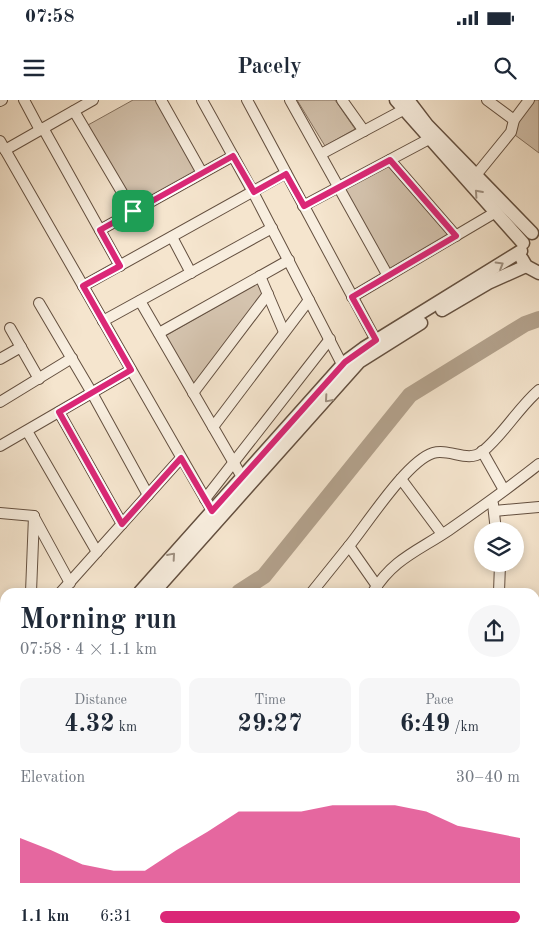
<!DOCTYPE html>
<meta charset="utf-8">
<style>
:root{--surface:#fff;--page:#f6f6f7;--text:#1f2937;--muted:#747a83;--accent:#db2777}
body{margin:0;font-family:"Old Standard TT",serif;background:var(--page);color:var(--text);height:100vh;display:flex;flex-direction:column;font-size:19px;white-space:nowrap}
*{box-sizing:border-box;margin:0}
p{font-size:16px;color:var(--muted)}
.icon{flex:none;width:28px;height:28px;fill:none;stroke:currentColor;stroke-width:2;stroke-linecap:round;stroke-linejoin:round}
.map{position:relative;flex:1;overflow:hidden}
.details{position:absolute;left:0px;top:488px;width:540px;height:358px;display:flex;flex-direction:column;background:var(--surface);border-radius:15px 15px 0 0;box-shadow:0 2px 8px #0003}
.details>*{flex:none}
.controls{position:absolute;left:474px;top:422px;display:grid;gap:10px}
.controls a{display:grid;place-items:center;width:50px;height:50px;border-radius:50%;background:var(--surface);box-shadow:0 2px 8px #0003;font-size:25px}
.pin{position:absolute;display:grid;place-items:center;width:42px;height:42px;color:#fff;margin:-21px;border-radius:10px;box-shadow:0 2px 8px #0006}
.round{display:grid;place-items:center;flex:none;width:52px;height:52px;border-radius:26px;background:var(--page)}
.head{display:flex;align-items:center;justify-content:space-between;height:85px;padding:0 20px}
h1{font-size:28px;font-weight:700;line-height:38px}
.metrics{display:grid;grid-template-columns:repeat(3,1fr);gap:8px;height:85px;padding:5px 20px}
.metrics div{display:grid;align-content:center;border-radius:10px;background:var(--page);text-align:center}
.metrics b{font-size:25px;font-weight:700}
.metrics small{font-size:14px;font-weight:400}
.metrics p{font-size:14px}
.chart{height:140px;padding:10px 20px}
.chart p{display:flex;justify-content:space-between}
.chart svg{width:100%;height:90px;margin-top:5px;fill:var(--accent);opacity:.7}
ul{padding:0 20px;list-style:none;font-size:16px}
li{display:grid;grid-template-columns:80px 60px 1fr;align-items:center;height:38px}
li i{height:12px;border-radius:6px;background:var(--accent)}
.status{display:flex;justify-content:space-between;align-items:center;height:35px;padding:0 25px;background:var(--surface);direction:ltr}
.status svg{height:14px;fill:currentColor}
header{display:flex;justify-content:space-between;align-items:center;height:65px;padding:0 20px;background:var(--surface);font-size:22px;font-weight:700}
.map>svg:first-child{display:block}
</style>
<div class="status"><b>07:58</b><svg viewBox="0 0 49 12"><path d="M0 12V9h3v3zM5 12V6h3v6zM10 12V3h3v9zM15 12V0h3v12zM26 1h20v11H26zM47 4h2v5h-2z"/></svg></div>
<header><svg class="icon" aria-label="menu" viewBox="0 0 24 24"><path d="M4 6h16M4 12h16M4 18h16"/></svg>Pacely<svg class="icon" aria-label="search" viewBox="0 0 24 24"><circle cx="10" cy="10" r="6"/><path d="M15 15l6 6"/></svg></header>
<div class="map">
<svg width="539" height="845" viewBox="0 0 539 845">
<rect width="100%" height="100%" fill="#f5e5ce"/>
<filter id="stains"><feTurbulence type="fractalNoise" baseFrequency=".004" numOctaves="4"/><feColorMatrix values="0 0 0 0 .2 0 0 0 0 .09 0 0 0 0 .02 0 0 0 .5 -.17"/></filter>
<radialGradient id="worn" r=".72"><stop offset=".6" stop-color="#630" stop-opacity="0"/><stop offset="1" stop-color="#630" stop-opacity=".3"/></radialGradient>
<g fill="#d4c3ae" stroke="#84715f">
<polygon points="133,0 157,0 198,71 135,107 88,25"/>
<polygon points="297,0 335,0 355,29 325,46"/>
<polygon points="534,0 539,0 539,53 511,32"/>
<polygon points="388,64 450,134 390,169 344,88"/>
<polygon points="258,183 263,193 193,289 165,236"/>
<rect x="535" y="683" width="4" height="107"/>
<polygon points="5,711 5,769 0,769 0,721"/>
</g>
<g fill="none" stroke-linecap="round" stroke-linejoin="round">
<g stroke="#b3a28d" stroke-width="16">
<polyline points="239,492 264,476 410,295 525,224 539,219"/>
<polyline points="0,676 5,671"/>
</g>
<defs>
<g id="minor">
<polyline points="24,0 40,30"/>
<polyline points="161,0 202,73"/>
<polyline points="202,0 253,92 345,270"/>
<polyline points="247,0 379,246"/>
<polyline points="290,0 388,176"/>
<polyline points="342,0 364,31"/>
<polyline points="487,0 514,20"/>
<polyline points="0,1 2,0"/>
<polyline points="74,11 133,111"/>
<polyline points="43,28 120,166"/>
<polyline points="0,41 215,416"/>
<polyline points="5,50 93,0"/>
<polyline points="321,54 403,10"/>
<polyline points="390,60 456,136"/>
<polyline points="476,75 511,32 514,20 529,0"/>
<polyline points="303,106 429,39"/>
<polyline points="100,130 233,56"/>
<polyline points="172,137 191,173"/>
<polyline points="260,176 284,232"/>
<polyline points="83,186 286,73"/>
<polyline points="352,197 496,112"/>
<polyline points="140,201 242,377"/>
<polyline points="39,203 92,293 148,395"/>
<polyline points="103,221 272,128"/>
<polyline points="10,228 39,279"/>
<polyline points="159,233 289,160"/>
<polyline points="0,259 21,247"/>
<polyline points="193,293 268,194"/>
<polyline points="0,302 72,258"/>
<polyline points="59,312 122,424"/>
<polyline points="213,327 309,200"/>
<polyline points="27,331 97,452"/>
<polyline points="0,346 131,270"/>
<polyline points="482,351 504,390"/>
<polyline points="401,379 442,434"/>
<polyline points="205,399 330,239"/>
<polyline points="493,404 496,431"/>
<polyline points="494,411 539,407"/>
<polyline points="0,413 34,416"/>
<polyline points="34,417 70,483"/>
<path d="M 377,486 L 349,446 C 367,424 407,361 433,353 C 449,348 468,363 482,352 C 504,334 518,308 539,290"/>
<polyline points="31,492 34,416"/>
<polyline points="61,492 181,358"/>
<polyline points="312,492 349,446"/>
<path d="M 373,492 C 393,459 418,451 449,430 C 479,409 510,387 539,364"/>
<polyline points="499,492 500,464"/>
<polyline points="0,513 5,513"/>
<polyline points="535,538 539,539"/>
<polyline points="535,678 539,678"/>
<polyline points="535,793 539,793"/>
<polyline points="407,840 407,845"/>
<polyline points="458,840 539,841"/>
<polyline points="219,843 293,842"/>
<polyline points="4,845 5,773"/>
<polyline points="41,845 41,840"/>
<polyline points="78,845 78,840"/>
<polyline points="141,845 141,840"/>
<polyline points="180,845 180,840"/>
<polyline points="354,845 355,840"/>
</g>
<g id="tertiary">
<polyline points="396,0 523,143"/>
<polyline points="408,0 427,25 532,133"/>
<polyline points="522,159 526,166 539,173"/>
<polyline points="442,210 488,183 526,166"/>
<polyline points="140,492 345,262 364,248 521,151"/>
<polyline points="154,492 359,262 421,223"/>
<polyline points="0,574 5,574"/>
<polyline points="0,584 5,585"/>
<polyline points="535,606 539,607"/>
<polyline points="535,616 539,616"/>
</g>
</defs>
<use href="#minor" stroke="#645040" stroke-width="12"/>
<use href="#tertiary" stroke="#645040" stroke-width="15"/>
<use href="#minor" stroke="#f8eedf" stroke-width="10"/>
<use href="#tertiary" stroke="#f8eedf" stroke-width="12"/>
</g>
<defs><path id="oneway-chevron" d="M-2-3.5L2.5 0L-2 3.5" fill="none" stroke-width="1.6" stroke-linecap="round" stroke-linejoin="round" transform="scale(1.25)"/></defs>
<g stroke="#9f9182">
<use href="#oneway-chevron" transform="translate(478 93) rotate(-132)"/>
<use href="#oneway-chevron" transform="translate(500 165) rotate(-31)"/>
<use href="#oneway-chevron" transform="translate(328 299) rotate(131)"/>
<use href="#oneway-chevron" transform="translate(172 456) rotate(-49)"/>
</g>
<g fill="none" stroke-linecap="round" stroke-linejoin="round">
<defs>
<polygon id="route" points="233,56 254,92 286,74 304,106 390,60 456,136 352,197 376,240 345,262 212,411 181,358 122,424 59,312 131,270 83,186 120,166 100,130"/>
</defs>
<use href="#route" stroke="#fff" stroke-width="10"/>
<use href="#route" stroke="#db2777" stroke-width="6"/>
</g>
<rect width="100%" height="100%" filter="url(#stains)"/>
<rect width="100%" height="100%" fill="url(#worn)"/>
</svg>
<div class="controls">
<a><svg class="icon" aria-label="layers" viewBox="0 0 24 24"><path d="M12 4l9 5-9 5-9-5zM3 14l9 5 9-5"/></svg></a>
</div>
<div class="pin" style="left:133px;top:111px;background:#1e9e55"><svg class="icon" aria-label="arrive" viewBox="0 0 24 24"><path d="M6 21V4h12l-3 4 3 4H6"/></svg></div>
<section class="details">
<div class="head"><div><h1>Morning run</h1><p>07:58 · 4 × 1.1 km</p></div><a class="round"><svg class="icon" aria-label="share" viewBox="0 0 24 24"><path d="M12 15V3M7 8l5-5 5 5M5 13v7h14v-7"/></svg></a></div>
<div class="metrics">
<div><p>Distance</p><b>4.32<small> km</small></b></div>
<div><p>Time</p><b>29:27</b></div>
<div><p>Pace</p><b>6:49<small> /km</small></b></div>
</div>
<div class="chart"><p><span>Elevation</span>30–40 m</p>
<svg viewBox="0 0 160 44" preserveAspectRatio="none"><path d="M0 44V22L10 28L20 35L30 38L40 38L50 28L60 19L70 9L80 9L90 9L100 6L110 6L120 6L130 9L140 16L150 19L160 22V44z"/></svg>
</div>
<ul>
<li><b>1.1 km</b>6:31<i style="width:100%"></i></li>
</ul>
</section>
</div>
